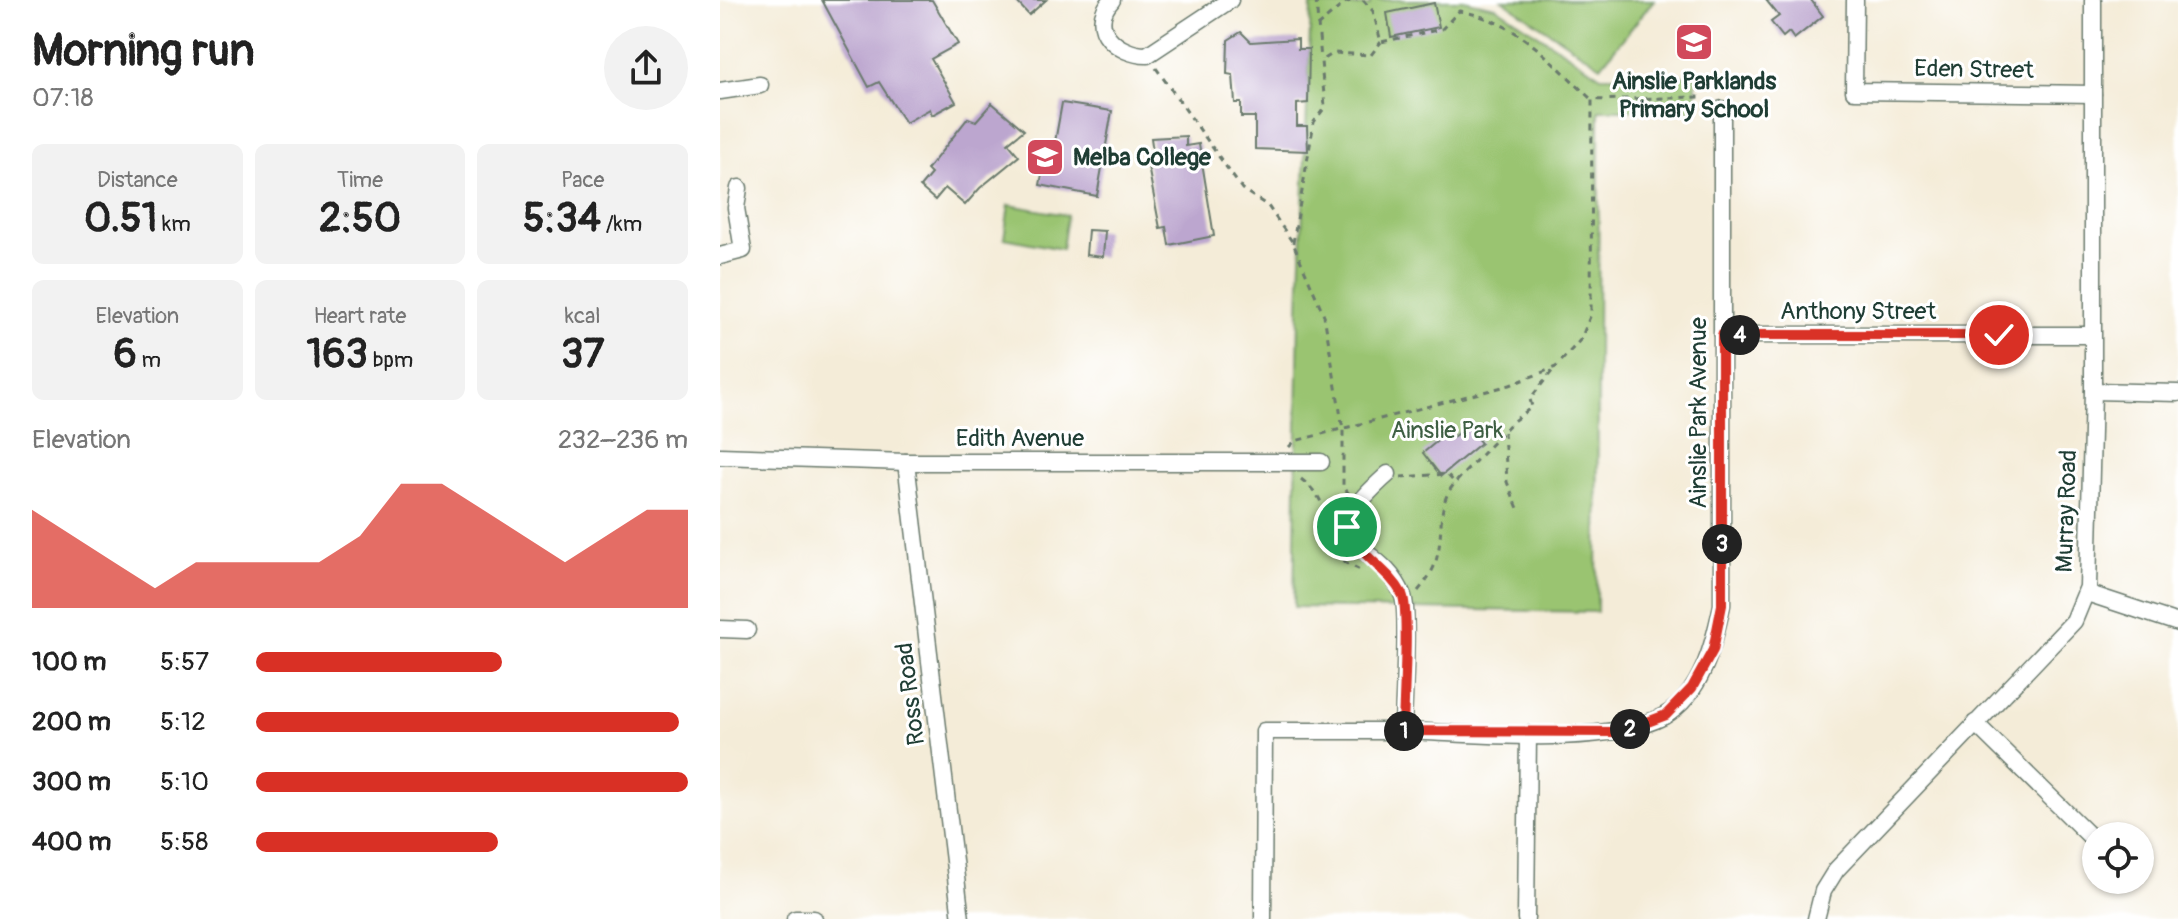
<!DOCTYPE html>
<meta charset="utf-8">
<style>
:root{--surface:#fff;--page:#f2f2f2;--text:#222;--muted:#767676;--accent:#d93025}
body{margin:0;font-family:Pangolin,sans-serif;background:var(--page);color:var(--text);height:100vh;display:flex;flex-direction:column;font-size:30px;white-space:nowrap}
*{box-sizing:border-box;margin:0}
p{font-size:26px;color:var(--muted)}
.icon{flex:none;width:44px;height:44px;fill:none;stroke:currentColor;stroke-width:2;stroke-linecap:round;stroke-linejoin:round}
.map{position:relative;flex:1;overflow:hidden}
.panel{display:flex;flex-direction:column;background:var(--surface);width:720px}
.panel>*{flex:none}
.fabs{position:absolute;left:1362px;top:822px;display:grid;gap:16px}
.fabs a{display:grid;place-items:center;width:72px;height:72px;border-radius:50%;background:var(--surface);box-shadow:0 2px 6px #0004;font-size:40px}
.pin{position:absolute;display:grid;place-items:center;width:68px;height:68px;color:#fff;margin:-34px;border:4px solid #fff;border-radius:50%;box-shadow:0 2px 8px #0007}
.km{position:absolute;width:40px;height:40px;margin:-20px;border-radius:50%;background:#222;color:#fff;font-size:22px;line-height:40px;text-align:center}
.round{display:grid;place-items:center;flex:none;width:84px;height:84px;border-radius:42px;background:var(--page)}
.summary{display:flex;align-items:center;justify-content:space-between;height:136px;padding:0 32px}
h1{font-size:44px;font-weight:800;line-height:60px}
.stats{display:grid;grid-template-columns:repeat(3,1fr);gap:12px;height:136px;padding:8px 32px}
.stats div{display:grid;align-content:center;border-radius:12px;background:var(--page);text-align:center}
.stats b{font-size:40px;font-weight:800}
.stats small{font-size:22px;font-weight:400}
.stats p{font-size:22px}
.chart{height:224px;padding:16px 32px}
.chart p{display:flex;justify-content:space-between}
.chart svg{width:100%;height:144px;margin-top:8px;fill:var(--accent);opacity:.7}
ul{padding:0 32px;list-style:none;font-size:26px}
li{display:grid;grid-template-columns:128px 96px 1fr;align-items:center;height:60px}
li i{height:20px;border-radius:10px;background:var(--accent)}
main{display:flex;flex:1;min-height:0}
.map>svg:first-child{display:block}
</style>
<main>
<section class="panel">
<div class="summary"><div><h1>Morning run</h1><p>07:18</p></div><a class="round"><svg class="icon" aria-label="share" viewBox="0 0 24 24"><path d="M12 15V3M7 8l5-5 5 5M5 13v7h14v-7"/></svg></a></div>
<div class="stats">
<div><p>Distance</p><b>0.51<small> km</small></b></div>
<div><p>Time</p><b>2:50</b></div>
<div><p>Pace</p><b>5:34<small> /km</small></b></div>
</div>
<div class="stats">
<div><p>Elevation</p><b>6<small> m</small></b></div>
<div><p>Heart rate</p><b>163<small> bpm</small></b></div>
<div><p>kcal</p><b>37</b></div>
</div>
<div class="chart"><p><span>Elevation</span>232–236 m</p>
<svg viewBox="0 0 160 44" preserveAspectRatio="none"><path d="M0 44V14L10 22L20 30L30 38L40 30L50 30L60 30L70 30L80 22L90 6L100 6L110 14L120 22L130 30L140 22L150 14L160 14V44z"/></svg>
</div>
<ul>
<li><b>100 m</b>5:57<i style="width:57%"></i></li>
<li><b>200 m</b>5:12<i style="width:98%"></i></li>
<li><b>300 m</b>5:10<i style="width:100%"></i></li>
<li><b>400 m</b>5:58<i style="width:56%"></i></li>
</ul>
</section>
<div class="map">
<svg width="1458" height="919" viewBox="0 0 1458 919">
<rect width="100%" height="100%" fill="#fff"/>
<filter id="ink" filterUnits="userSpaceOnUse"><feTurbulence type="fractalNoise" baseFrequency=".0125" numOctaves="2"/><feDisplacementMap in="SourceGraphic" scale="16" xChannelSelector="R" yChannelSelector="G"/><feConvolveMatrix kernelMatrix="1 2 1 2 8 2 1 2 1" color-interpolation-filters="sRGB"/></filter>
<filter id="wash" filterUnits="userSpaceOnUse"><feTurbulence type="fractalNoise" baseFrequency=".006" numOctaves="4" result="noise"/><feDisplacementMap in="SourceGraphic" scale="32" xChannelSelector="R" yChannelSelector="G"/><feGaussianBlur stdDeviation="1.8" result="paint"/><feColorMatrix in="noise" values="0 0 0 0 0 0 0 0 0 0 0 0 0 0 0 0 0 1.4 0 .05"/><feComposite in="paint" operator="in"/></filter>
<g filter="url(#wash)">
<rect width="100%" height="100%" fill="#f4ecd8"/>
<g fill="#9ac471" stroke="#5c8052" stroke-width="2">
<polygon points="650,0 743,0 776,7 881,76 976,76 976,110 879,110 877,612 574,607 579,310 591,5 650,6"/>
<polygon points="782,0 934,0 881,66"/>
<polygon points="289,205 347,215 342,249 284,238"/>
</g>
<g id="blocks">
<g fill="#bca6cf">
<polygon points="102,0 212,0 238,44 211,59 236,102 212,115 210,109 185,123 159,82 149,87"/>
<polygon points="295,0 326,0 309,15"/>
<polygon points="1046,0 1091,0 1103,16 1074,39 1069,32 1063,37 1051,22 1059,16"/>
<polygon points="714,3 719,27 671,37 667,13"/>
<polygon points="521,32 531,42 578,39 578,49 589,49 588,103 577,104 577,126 587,126 588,151 535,149 535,117 521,117 521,103 515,103 513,75 507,74 508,40"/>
<polygon points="272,103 304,130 288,143 299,156 260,188 245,205 225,188 215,200 200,187 211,174 207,170 248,118 256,121"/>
<polygon points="342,103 392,111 377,196 320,185 326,154 333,153"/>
<polygon points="466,136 466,146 479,144 494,236 449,245 446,227 440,228 427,161 434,159 431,138"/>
<polygon points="368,230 385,231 383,257 366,255"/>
<polygon points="747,426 761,443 721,476 703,453 728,432 733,437"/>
</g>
</g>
</g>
<g filter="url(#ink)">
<use href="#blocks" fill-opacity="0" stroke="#6a7a6d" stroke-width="2"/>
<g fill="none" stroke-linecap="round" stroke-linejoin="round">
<defs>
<g id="minor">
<path d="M 392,0 C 366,28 398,55 427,55 L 510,0"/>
<polyline points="1135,0 1134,91 1373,94"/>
<polyline points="0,91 40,85"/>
<polyline points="0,256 23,250 16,208 19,188"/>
<polyline points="1002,335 1371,335"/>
<polyline points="1373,391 1458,393"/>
<polyline points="0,456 186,462 601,462"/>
<polyline points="186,462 241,919"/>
<path d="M 668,474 C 579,554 659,534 683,596 C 689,612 683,708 683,731 C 753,733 883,748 944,716 C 982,695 994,643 1002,605 L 1002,109"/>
<polyline points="1367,593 1458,623"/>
<polyline points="0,629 27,630"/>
<polyline points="1255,723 1376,842"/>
<polyline points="75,919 94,919"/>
<polyline points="543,919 544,731 683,731"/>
<polyline points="806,919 808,734"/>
<polyline points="1096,919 1103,891 1116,870 1354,621 1368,587 1373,391 1373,0"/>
</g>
</defs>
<use href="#minor" stroke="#6a7a6d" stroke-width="19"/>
<g stroke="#6a7a6d" stroke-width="3" stroke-dasharray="6 6" stroke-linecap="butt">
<polyline points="596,0 601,60"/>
<path d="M 643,0 L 653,11 L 661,42 L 722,29 L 739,11 C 798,21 831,61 872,100"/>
<polyline points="597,26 626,2 637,0"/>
<polyline points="436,68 522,189 548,206 573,243 604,315 623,429 623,486 629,494"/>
<polyline points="573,243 594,122 605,107 601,61 614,53 651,55 661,42"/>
<polyline points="784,432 787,482 800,513"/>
<polyline points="569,447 575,441 790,385 836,367 861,339 871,314 872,100 981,97"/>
<polyline points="681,477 727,474 735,483 792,422 812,407 810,399 833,370"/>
<path d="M 581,479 C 621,510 595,533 618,557 C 623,562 633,566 640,570"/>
<path d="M 698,591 C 706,581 714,571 717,557 C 724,532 716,504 735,483"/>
</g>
<use href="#minor" stroke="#fff" stroke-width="16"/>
</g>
</g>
<g fill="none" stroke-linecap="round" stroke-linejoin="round" filter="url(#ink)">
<defs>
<path id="route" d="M 627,527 C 637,555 668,568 682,594 C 690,609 683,707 683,731 L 901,732 L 946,715 L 972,688 L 993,650 L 1002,605 L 1002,335 L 1279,335"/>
</defs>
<use href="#route" stroke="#fff" stroke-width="16"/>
<use href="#route" stroke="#d93025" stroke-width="10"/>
</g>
<defs>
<symbol id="school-square" viewBox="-11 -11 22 22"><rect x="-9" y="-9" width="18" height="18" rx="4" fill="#d1495b" stroke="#fff"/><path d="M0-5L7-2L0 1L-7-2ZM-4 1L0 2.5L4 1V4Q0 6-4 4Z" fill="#fff"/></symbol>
</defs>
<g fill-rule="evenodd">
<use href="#school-square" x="952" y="20" width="44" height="44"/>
<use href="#school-square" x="303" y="135" width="44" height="44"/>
</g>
<g text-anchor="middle" stroke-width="6" stroke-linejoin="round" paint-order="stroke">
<g font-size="24" fill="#1f3d34" stroke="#fff">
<text transform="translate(1254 69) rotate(1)" y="8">Eden Street</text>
<text x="1138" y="319">Anthony Street</text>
<text transform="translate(978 413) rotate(-90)" y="8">Ainslie Park Avenue</text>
<text x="300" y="446">Edith Avenue</text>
<text transform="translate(1346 511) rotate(-88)" y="8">Murray Road</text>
<text transform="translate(190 694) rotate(-97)" y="8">Ross Road</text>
</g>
<g font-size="24" font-weight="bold" fill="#1f3d34" stroke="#fff">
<text x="974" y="89">Ainslie Parklands<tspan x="974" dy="28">Primary School</tspan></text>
<text x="353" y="165" text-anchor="start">Melba College</text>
</g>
<g font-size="24" fill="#3e5f43" stroke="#fff">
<text x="727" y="438">Ainslie Park</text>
</g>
</g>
</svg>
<div class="fabs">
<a><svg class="icon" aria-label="locate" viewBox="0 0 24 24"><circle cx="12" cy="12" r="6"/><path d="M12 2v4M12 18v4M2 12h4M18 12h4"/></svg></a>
</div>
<div class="pin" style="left:627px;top:527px;background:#1e9e55"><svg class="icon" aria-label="arrive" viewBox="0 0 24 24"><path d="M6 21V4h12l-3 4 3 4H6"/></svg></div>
<div class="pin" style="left:1279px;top:335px;background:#d93025"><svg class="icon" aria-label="check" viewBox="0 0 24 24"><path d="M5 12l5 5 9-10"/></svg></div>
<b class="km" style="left:684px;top:731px">1</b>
<b class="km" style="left:910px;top:729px">2</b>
<b class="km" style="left:1002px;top:544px">3</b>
<b class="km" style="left:1020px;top:335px">4</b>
</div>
</main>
